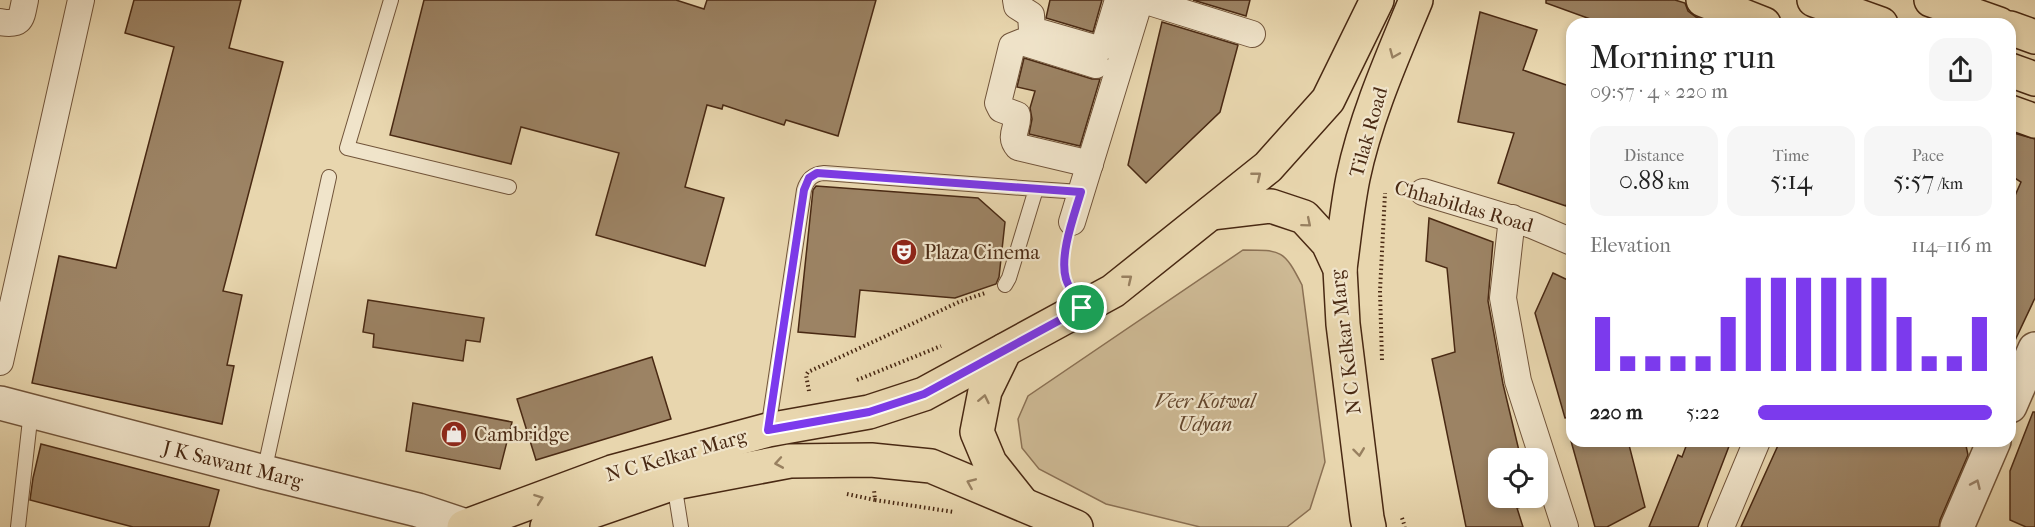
<!DOCTYPE html>
<meta charset="utf-8">
<style>
:root{--surface:#fff;--page:#f6f6f6;--text:#222;--muted:#767676;--accent:#7c3aed}
body{margin:0;font-family:"IM FELL French Canon",serif;background:var(--page);color:var(--text);height:100vh;display:flex;flex-direction:column;font-size:22px;white-space:nowrap}
*{box-sizing:border-box;margin:0}
p{font-size:20px;color:var(--muted)}
.icon{flex:none;width:33px;height:33px;fill:none;stroke:currentColor;stroke-width:2;stroke-linecap:round;stroke-linejoin:round}
.map{position:relative;flex:1;overflow:hidden}
.drawer{position:absolute;left:1566px;top:18px;width:450px;height:429px;display:flex;flex-direction:column;background:var(--surface);border-radius:18px;box-shadow:0 3px 9px #0003}
.drawer>*{flex:none}
.fabs{position:absolute;left:1488px;top:448px;display:grid;gap:12px}
.fabs a{display:grid;place-items:center;width:60px;height:60px;border-radius:12px;background:var(--surface);box-shadow:0 3px 9px #0003;font-size:30px}
.pin{position:absolute;display:grid;place-items:center;width:51px;height:51px;color:#fff;margin:-26px;border:3px solid #fff;border-radius:50%;box-shadow:0 2px 6px #0007}
.round{display:grid;place-items:center;flex:none;width:63px;height:63px;border-radius:18px;background:var(--page)}
.headline{display:flex;align-items:center;justify-content:space-between;height:102px;padding:0 24px}
h1{font-size:33px;font-weight:600;line-height:45px}
.metrics{display:grid;grid-template-columns:repeat(3,1fr);gap:9px;height:102px;padding:6px 24px}
.metrics div{display:grid;align-content:center;border-radius:15px;background:var(--page);text-align:center}
.metrics b{font-size:26px;font-weight:600}
.metrics small{font-size:16px;font-weight:400}
.metrics p{font-size:16px}
.chart{height:168px;padding:12px 24px}
.chart p{display:flex;justify-content:space-between}
.chart svg{width:100%;height:108px;margin-top:6px;stroke:var(--accent);stroke-width:6}
ul{padding:0 24px;list-style:none;font-size:20px}
li{display:grid;grid-template-columns:96px 72px 1fr;align-items:center;height:45px}
li i{height:15px;border-radius:8px;background:var(--accent)}
.map>svg:first-child{display:block}
</style>
<div class="map">
<svg width="2035" height="527" viewBox="0 0 2035 527">
<rect width="100%" height="100%" fill="#e8d6ae"/>
<filter id="stains"><feTurbulence type="fractalNoise" baseFrequency=".00333" numOctaves="4"/><feColorMatrix values="0 0 0 0 .2 0 0 0 0 .09 0 0 0 0 .02 0 0 0 .5 -.17"/></filter>
<radialGradient id="worn" r=".72"><stop offset=".6" stop-color="#630" stop-opacity="0"/><stop offset="1" stop-color="#630" stop-opacity=".3"/></radialGradient>
<path fill="#cdb994" stroke="#8b7154" stroke-width="1.5" d="M 1243,250 C 1282,250 1284,250 1302,285 L 1325,462 L 1310,509 L 1287,527 L 1200,527 L 1106,504 L 1039,469 L 1022,448 L 1018,419 L 1028,396 Z"/>
<g fill="#9c8364" stroke="#492913" stroke-width="1.5">
<polygon points="134,0 241,0 229,48 283,62 223,291 242,295 227,365 234,366 222,424 32,383 59,256 116,268 174,47 125,33"/>
<polygon points="424,0 676,0 704,9 707,0 876,0 838,136 786,120 784,125 723,105 722,109 707,105 685,187 724,198 705,266 596,235 619,153 521,127 511,164 390,135"/>
<polygon points="1050,0 1102,0 1093,32 1046,18"/>
<polygon points="1193,0 1250,0 1246,16"/>
<polygon points="1546,0 1675,0 1685,3 1688,11 1696,17 1713,24 1604,24 1546,3"/>
<polygon points="1480,12 1537,30 1523,70 1572,87 1572,188 1566,206 1498,183 1514,133 1458,122"/>
<polygon points="1162,22 1238,45 1220,112 1146,183 1128,165"/>
<polygon points="1024,58 1092,79 1100,79 1080,146 1029,134 1032,119 1030,108 1035,91 1017,87"/>
<polygon points="2010,132 2035,139 2035,298 2010,351 2010,207 2021,182 2010,175"/>
<polygon points="816,186 978,198 1005,222 999,277 996,284 955,298 860,290 855,337 798,332 813,190"/>
<polygon points="1429,218 1493,242 1488,301 1503,384 1521,459 1498,459 1498,498 1530,498 1531,505 1517,508 1523,527 1466,527 1432,359 1455,352 1447,268 1426,261"/>
<polygon points="1553,273 1572,282 1572,417 1565,418 1535,313"/>
<polygon points="368,300 484,318 480,342 466,340 463,361 373,347 374,334 363,332"/>
<polygon points="652,357 671,419 536,460 517,399"/>
<polygon points="413,403 512,422 500,469 406,451"/>
<polygon points="2033,412 2035,412 2035,527 2026,527 2010,520 2010,471"/>
<polygon points="1571,441 1628,441 1645,507 1607,527 1595,527"/>
<polygon points="1688,441 1731,441 1698,527 1649,527 1678,455 1682,457"/>
<polygon points="1780,441 1965,441 1968,455 1940,520 1939,527 1741,527"/>
<polygon points="41,444 219,490 209,527 133,527 30,500 33,478"/>
</g>
<g fill="none" stroke-linecap="round" stroke-linejoin="round">
<defs>
<g id="service">
<polyline points="391,0 347,148 509,187"/>
<polyline points="1036,189 1081,192"/>
<path d="M 768,430 L 804,190 C 807,180 812,174 824,173 L 1036,189 L 1009,278 L 1005,285"/>
<polyline points="264,472 329,177"/>
<polyline points="674,483 681,527"/>
<polyline points="18,527 31,411"/>
</g>
<g id="minor">
<polyline points="1016,0 1017,6 1031,15 1032,30 1098,49 1104,46 1118,0"/>
<polyline points="1143,0 1252,34"/>
<path d="M 0,22 C 22,26 21,19 25,0"/>
<path d="M 1090,164 L 1018,147 C 1008,136 1019,127 1017,115 L 1001,109 L 998,103 L 1012,46 L 1022,42 L 1096,65"/>
<polyline points="1423,192 1532,225 1572,242"/>
<polyline points="1512,218 1503,298 1518,381 1565,527"/>
<polyline points="1072,222 1140,0"/>
<polyline points="0,362 81,0"/>
<polyline points="1721,527 1757,441"/>
</g>
<g id="tertiary">
<polyline points="0,403 264,472 418,510 466,526"/>
<polyline points="2010,406 2035,349"/>
<polyline points="1957,527 1994,441"/>
</g>
<g id="primary">
<polyline points="1703,0 1764,24"/>
<polyline points="1814,0 1881,24"/>
<polyline points="1931,0 1999,24"/>
<polyline points="2010,28 2035,37"/>
<polyline points="2010,70 2035,79"/>
<polyline points="2010,112 2035,121"/>
<polyline points="1211,213 1271,206 1304,217 1328,243 1340,269 1343,324 1367,518 1369,527"/>
<path d="M 1340,269 C 1344,239 1347,208 1353,178 C 1366,116 1392,58 1416,0"/>
<polyline points="1005,350 985,391 977,432 990,463 1021,502"/>
<polyline points="464,527 612,472 768,430 869,412 924,394 1113,291 1268,167 1328,100 1377,0"/>
<polyline points="547,527 674,483 790,461 871,460 931,466 1076,527"/>
</g>
</defs>
<use href="#service" stroke="#71543a" stroke-width="16"/>
<use href="#minor" stroke="#71543a" stroke-width="28"/>
<use href="#tertiary" stroke="#71543a" stroke-width="36"/>
<use href="#primary" stroke="#492913" stroke-width="36"/>
<g stroke="#492913" stroke-width="4" stroke-dasharray="1.5 3" stroke-linecap="butt">
<polyline points="1067,280 1064,262 1067,249"/>
<polyline points="1382,360 1380,291 1385,193"/>
<polyline points="857,380 941,346"/>
<polyline points="809,391 806,375 808,372 959,302 985,293"/>
<polyline points="847,494 875,500 874,490"/>
<polyline points="875,500 954,512"/>
<polyline points="1402,518 1405,527"/>
</g>
<use href="#service" stroke="#f0e4ca" stroke-width="14"/>
<use href="#minor" stroke="#f0e4ca" stroke-width="26"/>
<use href="#tertiary" stroke="#f0e4ca" stroke-width="33"/>
<use href="#primary" stroke="#e8d6ae" stroke-width="33"/>
</g>
<defs><path id="oneway-chevron" d="M-2-3.5L2.5 0L-2 3.5" fill="none" stroke-width="1.6" stroke-linecap="round" stroke-linejoin="round" transform="scale(1.5)"/></defs>
<g stroke="#988060">
<use href="#oneway-chevron" transform="translate(1394 54) rotate(113)"/>
<use href="#oneway-chevron" transform="translate(1257 176) rotate(-39)"/>
<use href="#oneway-chevron" transform="translate(1307 223) rotate(40)"/>
<use href="#oneway-chevron" transform="translate(1128 279) rotate(-39)"/>
<use href="#oneway-chevron" transform="translate(984 399) rotate(-78)"/>
<use href="#oneway-chevron" transform="translate(1359 452) rotate(83)"/>
<use href="#oneway-chevron" transform="translate(779 463) rotate(170)"/>
<use href="#oneway-chevron" transform="translate(971 483) rotate(-157)"/>
<use href="#oneway-chevron" transform="translate(539 499) rotate(-20)"/>
</g>
<use stroke="#9c866e" href="#oneway-chevron" transform="translate(1976 484) rotate(-66)"/>
<g fill="none" stroke-linecap="round" stroke-linejoin="round">
<defs>
<path id="route" d="M 817,173 L 1081,192 C 1074,216 1059,255 1066,279 C 1069,289 1077,299 1082,308 L 924,394 L 869,412 L 768,430 L 804,190 L 809,178 Z"/>
</defs>
<use href="#route" stroke="#fff" stroke-width="12"/>
<use href="#route" stroke="#7c3aed" stroke-width="8"/>
</g>
<defs>
<symbol id="theatre-disc" viewBox="-11 -11 22 22"><circle r="9.5" fill="#8f2418" stroke="#f0e4ca"/><path d="M-5-5.5Q0-4 5-5.5V0Q5 5 0 6Q-5 5-5 0ZM-3.3-2.5H-1v1.5H-3.3ZM1-2.5H3.3v1.5H1ZM-2.8 1Q0 5.5 2.8 1Z" fill="#fff"/></symbol>
<symbol id="shop-disc" viewBox="-11 -11 22 22"><circle r="9.5" fill="#8f2418" stroke="#f0e4ca"/><path d="M-5-2.5h2.3a2.7 3.5 0 0 1 5.4 0H5L5.5 6h-11ZM-1.5-2.5h3a1.5 2.3 0 0 0-3 0Z" fill="#fff"/></symbol>
</defs>
<g fill-rule="evenodd">
<use href="#theatre-disc" x="889" y="237" width="30" height="30"/>
<use href="#shop-disc" x="439" y="419" width="30" height="30"/>
</g>
<g text-anchor="middle" stroke-width="4.5" stroke-linejoin="round" paint-order="stroke">
<g font-size="20" fill="#492913" stroke="#f0e4ca">
<text transform="translate(1368 132) rotate(-74)" y="7">Tilak Road</text>
<text transform="translate(1464 206) rotate(16)" y="7">Chhabildas Road</text>
<text transform="translate(1345 342) rotate(-97)" y="7">N C Kelkar Marg</text>
<text transform="translate(676 455) rotate(-16)" y="7">N C Kelkar Marg</text>
<text transform="translate(233 464) rotate(14)" y="7">J K Sawant Marg</text>
</g>
<g font-size="20" fill="#492913" stroke="#f0e4ca" text-anchor="start">
<text x="924" y="259">Plaza Cinema</text>
<text x="474" y="441">Cambridge</text>
</g>
<g font-size="20" font-style="italic" fill="#63462d" stroke="#f0e4ca">
<text x="1205" y="408">Veer Kotwal<tspan x="1205" dy="23">Udyan</tspan></text>
</g>
</g>
<rect width="100%" height="100%" filter="url(#stains)"/>
<rect width="100%" height="100%" fill="url(#worn)"/>
</svg>
<div class="fabs">
<a><svg class="icon" aria-label="locate" viewBox="0 0 24 24"><circle cx="12" cy="12" r="6"/><path d="M12 2v4M12 18v4M2 12h4M18 12h4"/></svg></a>
</div>
<div class="pin" style="left:1082px;top:308px;background:#1e9e55"><svg class="icon" aria-label="arrive" viewBox="0 0 24 24"><path d="M6 21V4h12l-3 4 3 4H6"/></svg></div>
<section class="drawer">
<div class="headline"><div><h1>Morning run</h1><p>09:57 · 4 × 220 m</p></div><a class="round"><svg class="icon" aria-label="share" viewBox="0 0 24 24"><path d="M12 15V3M7 8l5-5 5 5M5 13v7h14v-7"/></svg></a></div>
<div class="metrics">
<div><p>Distance</p><b>0.88<small> km</small></b></div>
<div><p>Time</p><b>5:14</b></div>
<div><p>Pace</p><b>5:57<small> /km</small></b></div>
</div>
<div class="chart"><p><span>Elevation</span>114–116 m</p>
<svg viewBox="0 0 160 44" preserveAspectRatio="none"><path d="M5 44V22M15 44V38M25 44V38M35 44V38M45 44V38M55 44V22M65 44V6M75 44V6M85 44V6M95 44V6M105 44V6M115 44V6M125 44V22M135 44V38M145 44V38M155 44V22"/></svg>
</div>
<ul>
<li><b>220 m</b>5:22<i style="width:100%"></i></li>
</ul>
</section>
</div>
